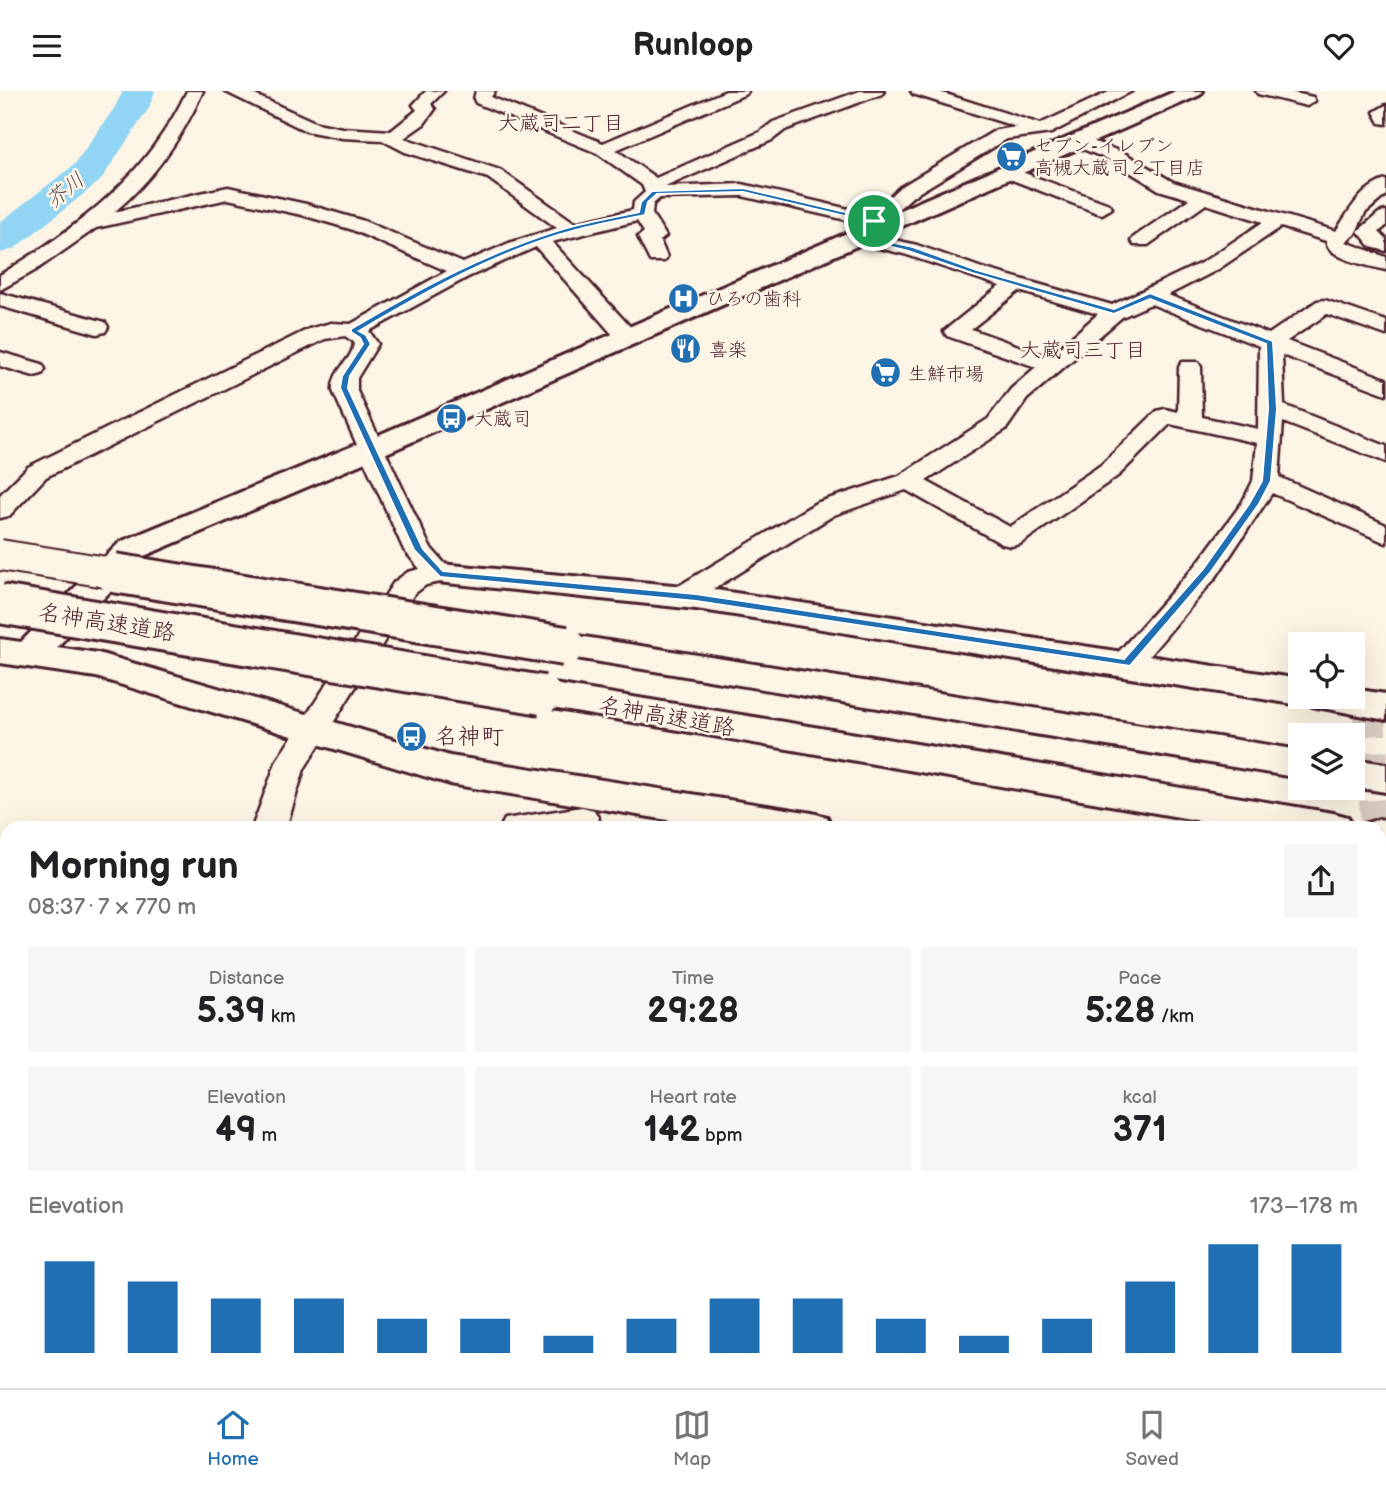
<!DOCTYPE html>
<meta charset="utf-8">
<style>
:root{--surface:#fff;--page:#f6f6f6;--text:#202124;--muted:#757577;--line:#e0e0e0;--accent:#1f6fb2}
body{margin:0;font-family:"Balsamiq Sans","Klee One",sans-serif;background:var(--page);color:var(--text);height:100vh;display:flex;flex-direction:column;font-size:26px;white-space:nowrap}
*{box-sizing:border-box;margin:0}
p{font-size:23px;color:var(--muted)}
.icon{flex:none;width:38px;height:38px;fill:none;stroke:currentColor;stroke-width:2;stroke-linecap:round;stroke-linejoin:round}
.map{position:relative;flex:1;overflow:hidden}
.drawer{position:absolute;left:0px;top:730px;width:1386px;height:569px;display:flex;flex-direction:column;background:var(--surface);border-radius:21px 21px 0 0;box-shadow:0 7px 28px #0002}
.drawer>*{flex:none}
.buttons{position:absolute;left:1288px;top:541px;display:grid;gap:14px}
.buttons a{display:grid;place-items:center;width:77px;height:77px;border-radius:0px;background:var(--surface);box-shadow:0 7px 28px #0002;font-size:35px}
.pin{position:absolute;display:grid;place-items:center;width:60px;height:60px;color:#fff;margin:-30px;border:4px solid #fff;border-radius:50%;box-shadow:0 2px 7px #0007}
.round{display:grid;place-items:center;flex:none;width:74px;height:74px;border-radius:0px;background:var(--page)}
.overview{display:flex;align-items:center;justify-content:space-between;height:119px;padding:0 28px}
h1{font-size:38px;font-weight:700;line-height:52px}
.metrics{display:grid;grid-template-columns:repeat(3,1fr);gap:10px;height:119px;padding:7px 28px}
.metrics div{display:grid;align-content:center;border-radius:0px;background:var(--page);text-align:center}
.metrics b{font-size:35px;font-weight:700}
.metrics small{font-size:19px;font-weight:400}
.metrics p{font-size:19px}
.chart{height:196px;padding:14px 28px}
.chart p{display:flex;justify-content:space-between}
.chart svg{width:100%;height:126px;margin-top:7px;stroke:var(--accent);stroke-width:6}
header{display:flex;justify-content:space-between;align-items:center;height:91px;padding:0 28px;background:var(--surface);font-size:32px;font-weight:700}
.tabs{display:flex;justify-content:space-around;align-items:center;height:98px;border-top:2px solid var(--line);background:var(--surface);font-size:19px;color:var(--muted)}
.tabs a{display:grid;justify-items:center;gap:4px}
.tabs .on{color:var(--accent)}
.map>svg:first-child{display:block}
</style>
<header><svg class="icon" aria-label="menu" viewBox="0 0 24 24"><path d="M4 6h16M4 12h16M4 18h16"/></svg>Runloop<svg class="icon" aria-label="heart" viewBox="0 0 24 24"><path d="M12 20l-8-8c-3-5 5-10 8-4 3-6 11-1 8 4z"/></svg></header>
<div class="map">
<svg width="1386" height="1297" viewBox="0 0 1386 1297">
<rect width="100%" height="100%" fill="#fcf5e5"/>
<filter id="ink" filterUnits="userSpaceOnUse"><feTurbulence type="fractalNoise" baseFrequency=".0143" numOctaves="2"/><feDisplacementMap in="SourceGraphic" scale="14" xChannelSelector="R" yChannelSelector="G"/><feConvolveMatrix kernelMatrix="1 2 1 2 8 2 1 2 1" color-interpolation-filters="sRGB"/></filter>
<g filter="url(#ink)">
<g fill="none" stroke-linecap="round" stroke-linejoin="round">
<polygon fill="#91d4f3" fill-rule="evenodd" points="123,0 155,0 149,17 100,90 14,158 0,162 0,131 74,74 115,16"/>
<g stroke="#d8cac0" stroke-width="32" stroke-dasharray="32 16" stroke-linecap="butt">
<polyline points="1368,613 1377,737"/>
<polyline points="1379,772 1381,801"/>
</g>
<defs>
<g id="minor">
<path d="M 187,0 L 203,0 C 182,47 154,88 114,121 L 228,96 L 306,113 L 364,130 L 463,172 L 509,152 L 557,137 L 488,87 L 405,61 L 382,49 L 342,47 L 306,40 L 224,0 L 246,0 L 317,32 L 342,37 L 391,40 L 417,19 L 413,14 L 426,0 L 444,0 L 431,13 L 435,18 L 424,33 L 404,47 L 500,79 L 575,132 L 633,119 L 634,111 L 645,101 L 642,94 L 597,62 L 476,12 L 474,8 L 476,0 L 495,0 L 491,6 L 603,52 L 726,0 L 748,0 L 746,3 L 616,59 L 656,87 L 760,41 L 773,31 L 860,0 L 884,0 L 882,3 L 785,39 L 772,49 L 665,96 L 742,93 L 870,123 L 899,97 L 996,39 L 1017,36 L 913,3 L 911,0 L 936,0 L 1040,33 L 1111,0 L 1132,0 L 1051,42 L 1007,48 L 913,105 L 888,127 L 897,129 L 900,133 L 897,137 L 890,139 L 742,105 L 660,107 L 653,113 L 652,123 L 666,145 L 660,150 L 667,166 L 664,170 L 650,170 L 638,146 L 644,141 L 637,130 L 552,151 L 636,242 L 639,247 L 636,252 L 620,252 L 536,156 L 468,186 L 369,240 L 378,253 L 357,287 L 357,300 L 430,456 L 454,483 L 450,489 L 426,494 L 414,503 L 304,678 L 286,737 L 252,737 L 277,669 L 394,491 L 408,481 L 420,478 L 404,459 L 333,300 C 331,279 354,269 354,251 L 345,245 L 325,248 L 46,386 L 9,425 L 0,427 L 0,404 L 28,376 L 309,238 L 331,232 L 351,233 L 447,180 L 350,138 L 302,124 L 228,108 L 96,137 L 36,179 L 0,199 L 0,184 C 80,135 146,86 187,0 Z"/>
<polygon points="1256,0 1285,0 1313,6 1315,10 1307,15 1258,3"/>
<polygon points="1386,14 1386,33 1380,32 1374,21"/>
<path d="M 1079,45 L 1124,62 L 1173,91 L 1336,140 C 1349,121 1361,96 1386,89 L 1386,104 L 1365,122 L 1355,143 L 1346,151 L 1386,166 L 1386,179 C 1370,175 1328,168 1326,150 L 1281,136 L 1217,179 L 1168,204 L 1269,243 L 1317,210 L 1325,209 L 1386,230 L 1386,244 L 1327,223 L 1287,250 L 1386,288 L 1386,303 L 1282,264 L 1284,314 L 1386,355 L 1386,371 L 1283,331 L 1279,386 L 1386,434 L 1386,452 L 1272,402 L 1216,486 L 1137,579 L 1126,582 L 1115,579 L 1111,572 L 1115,565 L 1196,474 L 1242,412 L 1253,390 L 1257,352 L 1170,333 L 1119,384 L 1020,453 L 1011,455 L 1002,453 L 906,399 L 834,424 L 692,511 L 682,514 L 672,511 L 668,505 L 672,499 L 816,412 L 899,385 L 988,328 L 1011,298 L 1036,276 L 947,245 L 944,240 L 1000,195 L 904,163 L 853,151 L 850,147 L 853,143 L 860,141 L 917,154 L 982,177 L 1112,214 L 1203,171 L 1263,131 L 1206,113 L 1148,154 L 1134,154 L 1131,150 L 1134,146 L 1189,108 L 1159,99 L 1112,70 L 1073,54 L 1070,50 L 1073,46 ZM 1019,200 L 1098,223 L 1049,266 L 971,238 ZM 1151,213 L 1259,255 L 1258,338 L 1202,326 L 1201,276 L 1198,271 L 1182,271 L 1179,276 L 1178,321 L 1165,318 L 1157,320 L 1101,374 L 1010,436 L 926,390 L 1006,338 L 1027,308 L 1122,226 Z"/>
<polygon points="1008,76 1109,113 1112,117 1102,123 1095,121 1002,85 999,81"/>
<polygon points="1386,120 1386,135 1379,141 1386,148 1386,160 1371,156 1358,140 1379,122"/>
<polygon points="0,202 105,231 108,236 105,241 97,243 0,215"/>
<polygon points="0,261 42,273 45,278 42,283 34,285 0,275"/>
<polygon points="582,716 594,719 599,728 594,737 500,737 505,728"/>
<polygon points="1381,787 1386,789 1386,843 1379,845"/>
<polygon points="0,863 7,865 7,898 0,896"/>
<polygon points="7,1017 7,1057 0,1060 0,1019"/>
<polygon points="390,1292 478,1292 480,1297 388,1297"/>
<polygon points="795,1292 850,1292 848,1297 793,1297"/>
<polygon points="1057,1292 1105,1292 1103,1297 1055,1297"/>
<polygon points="1197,1292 1248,1292 1250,1297 1199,1297"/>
</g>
<g id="tertiary">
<polygon points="1176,0 1203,0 1200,4 382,364 144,465 57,556 98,562 450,665 812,722 827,726 832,737 716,737 450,693 96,586 0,572 0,548 21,551 120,451 360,352"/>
<polygon points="440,473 696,496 1300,588 1300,606 1353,606 1353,598 1386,603 1386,629 1312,615 1309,611 1300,614 696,518 428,490 423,483 428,476"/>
<polygon points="1379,812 1386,812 1386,848 1379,846"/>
</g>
<g id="motorway">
<polygon points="565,543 1300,659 1300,687 552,563 547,555 552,547"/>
<polygon points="542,591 1333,722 1348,726 1353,737 1242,737 529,613 523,604 529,595"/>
<polygon points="1353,668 1386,673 1386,701 1353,696"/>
<polygon points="1379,728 1386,730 1386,762 1379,760 1379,737 1362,737 1364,733"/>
</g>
</defs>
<use href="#minor" stroke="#4a1f2b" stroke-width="5"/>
<use href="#tertiary" stroke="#4a1f2b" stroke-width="6"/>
<use href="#motorway" stroke="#4a1f2b" stroke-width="6"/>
<use href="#minor" fill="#fcf5e5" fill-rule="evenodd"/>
<use href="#tertiary" fill="#fcf5e5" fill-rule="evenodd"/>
<use href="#motorway" fill="#fcf5e5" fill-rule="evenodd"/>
<defs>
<polyline id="motorway-bridge-far1" points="0,464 125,484"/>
<g id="motorway-bridge">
<polyline points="114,482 565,555"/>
<polyline points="0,513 542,604"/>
</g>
</defs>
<use href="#motorway-bridge-far1" stroke="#4a1f2b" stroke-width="34" stroke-linecap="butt"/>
<use href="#motorway-bridge" stroke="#4a1f2b" stroke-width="44" stroke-linecap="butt"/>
<use href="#motorway-bridge-far1" stroke="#fcf5e5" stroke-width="30"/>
<use href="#motorway-bridge" stroke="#fcf5e5" stroke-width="38"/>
</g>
</g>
<path fill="#1f6fb2" stroke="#fff" stroke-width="2" fill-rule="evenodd" d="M 743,97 L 892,132 L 892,134 L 867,146 L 913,156 L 977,179 L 1114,218 L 1150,202 L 1273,250 L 1277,318 L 1271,390 L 1259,413 L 1210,482 L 1130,575 L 696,510 L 440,486 L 414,459 L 340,297 L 342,285 L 363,253 L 360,247 L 351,241 L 351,238 C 420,197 493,158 570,136 C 593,130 616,126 639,121 L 641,111 L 652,100 ZM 743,101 L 883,134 L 856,147 L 908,160 L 972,182 L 1114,223 L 1150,208 L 1266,253 L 1268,318 L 1262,390 L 1249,413 L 1203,478 L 1124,568 L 696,503 L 443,480 L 423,458 L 348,297 L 350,285 L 371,253 L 366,244 L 359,240 C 427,200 499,159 576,139 C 598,133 622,129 645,124 L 648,111 L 657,103 Z"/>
<defs>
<symbol id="supermarket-disc" viewBox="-11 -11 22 22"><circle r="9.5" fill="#1f6fb2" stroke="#fcf5e5"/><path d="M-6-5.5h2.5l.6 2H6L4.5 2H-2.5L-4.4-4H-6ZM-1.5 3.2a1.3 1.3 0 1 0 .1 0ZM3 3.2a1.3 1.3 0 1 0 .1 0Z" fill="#fff"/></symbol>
<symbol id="hospital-disc" viewBox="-11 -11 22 22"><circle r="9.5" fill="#1f6fb2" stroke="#fcf5e5"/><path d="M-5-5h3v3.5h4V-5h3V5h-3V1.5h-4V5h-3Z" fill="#fff"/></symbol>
<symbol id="restaurant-disc" viewBox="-11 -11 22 22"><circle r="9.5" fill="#1f6fb2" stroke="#fcf5e5"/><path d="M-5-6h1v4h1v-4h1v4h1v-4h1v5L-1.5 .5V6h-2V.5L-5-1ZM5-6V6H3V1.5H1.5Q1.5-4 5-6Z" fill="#fff"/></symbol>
<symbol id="bus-disc" viewBox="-11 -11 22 22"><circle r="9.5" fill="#1f6fb2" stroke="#fcf5e5"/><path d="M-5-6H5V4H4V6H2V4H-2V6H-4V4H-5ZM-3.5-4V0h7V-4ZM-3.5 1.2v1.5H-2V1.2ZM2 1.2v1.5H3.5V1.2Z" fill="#fff"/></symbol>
</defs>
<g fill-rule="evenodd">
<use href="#supermarket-disc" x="994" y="48" width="35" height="35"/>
<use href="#hospital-disc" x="666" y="190" width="35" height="35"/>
<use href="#restaurant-disc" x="668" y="240" width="35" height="35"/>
<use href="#supermarket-disc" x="868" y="264" width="35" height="35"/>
<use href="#bus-disc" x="434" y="310" width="35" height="35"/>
<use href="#bus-disc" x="394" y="628" width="35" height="35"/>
</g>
<g text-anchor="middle" stroke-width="5" stroke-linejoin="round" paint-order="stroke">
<g font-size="19" fill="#4a1f2b" stroke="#fcf5e5" text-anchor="start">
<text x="1034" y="61">セブン-イレブン<tspan x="1034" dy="22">高槻大蔵司２丁目店</tspan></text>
<text x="706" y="214">ひろの歯科</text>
<text x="709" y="265">喜楽</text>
<text x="908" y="289">生鮮市場</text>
<text x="474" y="334">大蔵司</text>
</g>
<g font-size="21" fill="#4a1f2b" stroke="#fcf5e5">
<text x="561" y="39">大蔵司二丁目</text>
<text x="1083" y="266">大蔵司三丁目</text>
</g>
<g font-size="21" font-style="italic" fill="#5c4c5d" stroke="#fcf5e5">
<text transform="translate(65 99) rotate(-39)" y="7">芥川</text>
</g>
<g font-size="23" fill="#4a1f2b" stroke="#fcf5e5">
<text transform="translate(107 531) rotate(9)" y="8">名神高速道路</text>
<text transform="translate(667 625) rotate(10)" y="8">名神高速道路</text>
</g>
<g font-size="23" fill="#4a1f2b" stroke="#fcf5e5" text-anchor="start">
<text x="435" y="653">名神町</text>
</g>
</g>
</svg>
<div class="buttons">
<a><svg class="icon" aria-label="locate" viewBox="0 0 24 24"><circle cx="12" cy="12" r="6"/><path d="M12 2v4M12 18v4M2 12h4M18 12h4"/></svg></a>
<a><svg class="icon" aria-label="layers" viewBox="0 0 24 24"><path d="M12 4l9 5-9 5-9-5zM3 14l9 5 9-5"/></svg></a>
</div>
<div class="pin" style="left:874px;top:130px;background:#1e9e55"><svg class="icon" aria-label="arrive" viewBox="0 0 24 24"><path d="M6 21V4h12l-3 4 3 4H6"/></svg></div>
<section class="drawer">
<div class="overview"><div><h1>Morning run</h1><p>08:37 · 7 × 770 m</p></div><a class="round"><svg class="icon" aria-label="share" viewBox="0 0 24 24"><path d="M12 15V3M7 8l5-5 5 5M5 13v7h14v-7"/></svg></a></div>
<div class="metrics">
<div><p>Distance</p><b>5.39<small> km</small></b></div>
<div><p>Time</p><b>29:28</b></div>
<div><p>Pace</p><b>5:28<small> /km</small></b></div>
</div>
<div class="metrics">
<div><p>Elevation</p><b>49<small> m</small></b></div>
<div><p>Heart rate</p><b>142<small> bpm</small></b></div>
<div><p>kcal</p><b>371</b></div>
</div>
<div class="chart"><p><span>Elevation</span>173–178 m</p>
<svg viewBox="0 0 160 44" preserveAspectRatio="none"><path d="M5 44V12M15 44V19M25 44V25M35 44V25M45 44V32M55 44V32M65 44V38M75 44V32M85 44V25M95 44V25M105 44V32M115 44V38M125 44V32M135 44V19M145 44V6M155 44V6"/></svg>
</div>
</section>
</div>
<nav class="tabs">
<a class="on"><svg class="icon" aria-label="home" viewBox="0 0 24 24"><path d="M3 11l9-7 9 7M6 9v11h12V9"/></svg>Home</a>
<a><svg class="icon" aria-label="map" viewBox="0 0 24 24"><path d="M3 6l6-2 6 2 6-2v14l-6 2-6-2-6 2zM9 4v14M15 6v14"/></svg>Map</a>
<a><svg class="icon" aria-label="saved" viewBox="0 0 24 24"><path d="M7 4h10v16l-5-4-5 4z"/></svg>Saved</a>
</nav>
